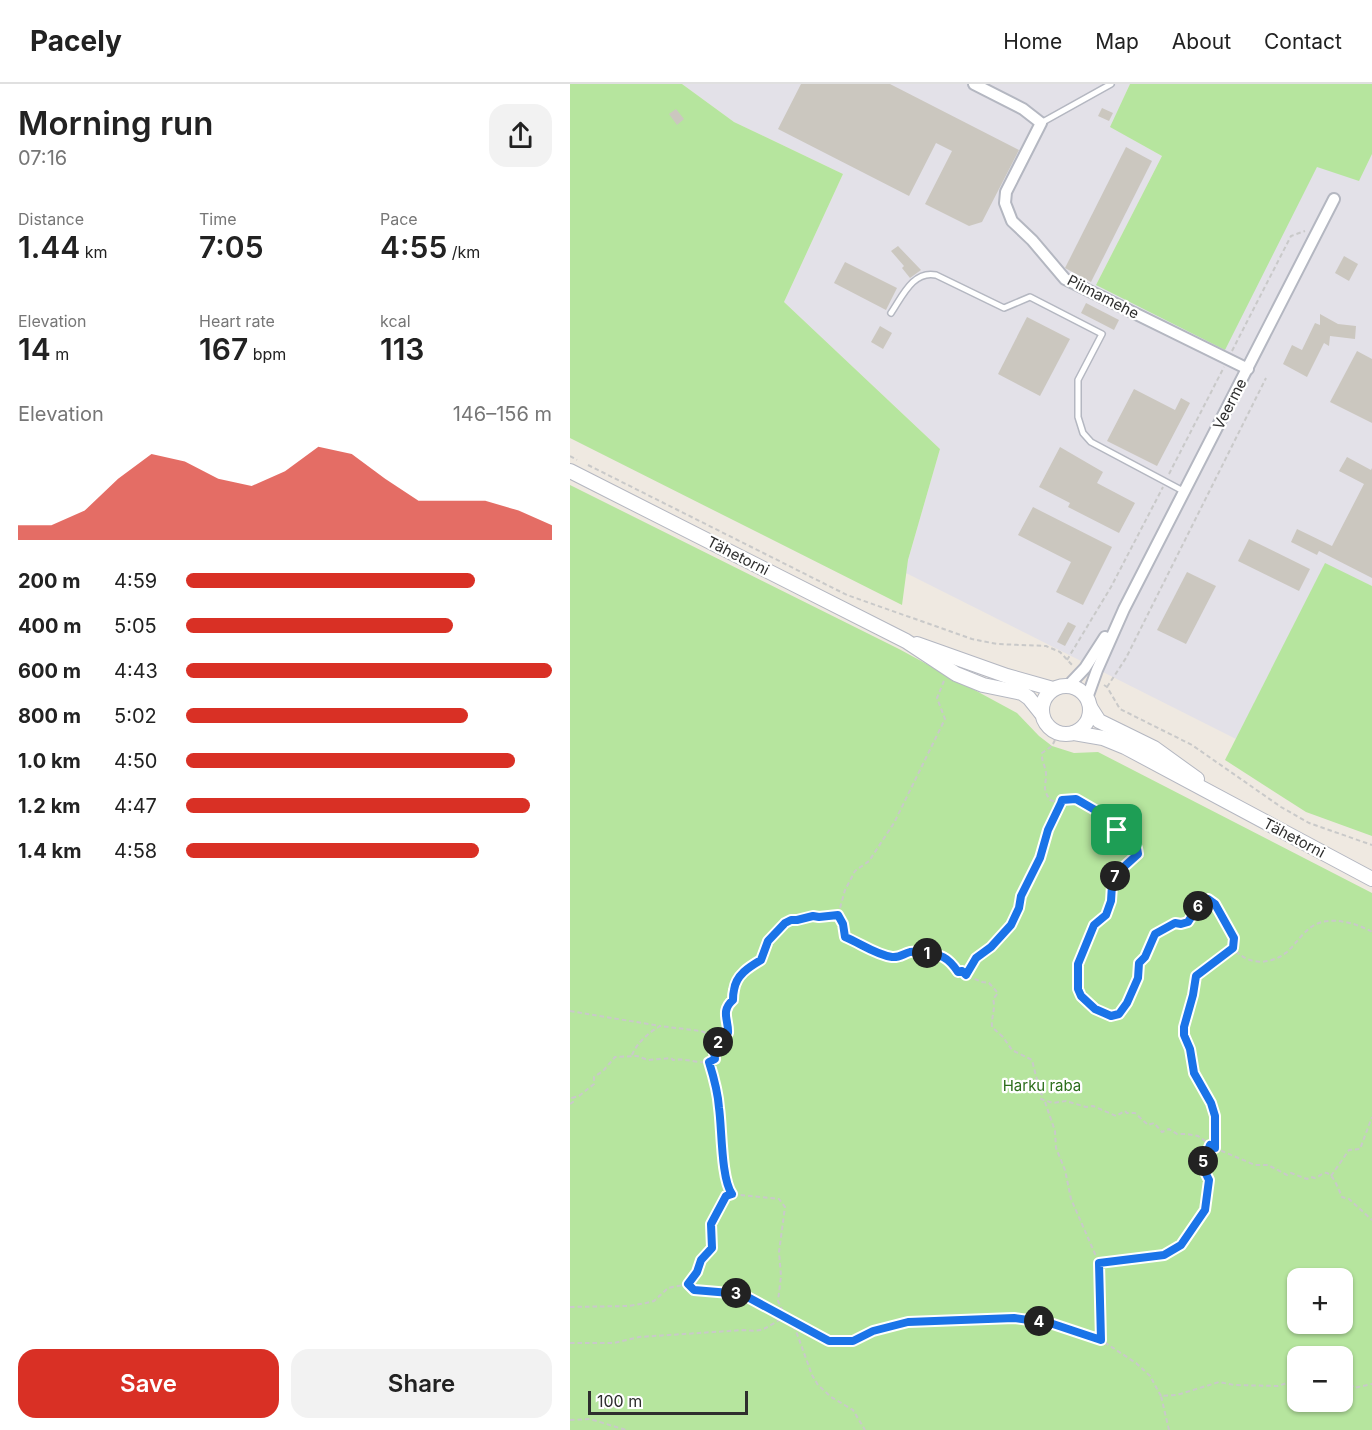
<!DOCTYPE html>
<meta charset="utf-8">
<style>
:root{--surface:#fff;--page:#f2f2f2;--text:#222;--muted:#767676;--line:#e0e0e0;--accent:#d93025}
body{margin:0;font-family:Inter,sans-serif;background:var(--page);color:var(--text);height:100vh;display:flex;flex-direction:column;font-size:22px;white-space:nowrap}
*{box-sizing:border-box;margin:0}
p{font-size:20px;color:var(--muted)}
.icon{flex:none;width:33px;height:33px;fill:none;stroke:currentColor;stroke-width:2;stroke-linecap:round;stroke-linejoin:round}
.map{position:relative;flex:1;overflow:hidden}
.panel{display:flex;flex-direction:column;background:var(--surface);width:570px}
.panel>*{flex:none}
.buttons{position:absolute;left:717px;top:1184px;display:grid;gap:12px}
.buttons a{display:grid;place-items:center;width:66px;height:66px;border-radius:12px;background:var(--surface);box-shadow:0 2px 4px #0004;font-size:30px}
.scale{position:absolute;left:18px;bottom:15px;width:160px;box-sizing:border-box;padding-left:6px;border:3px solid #2e2e2e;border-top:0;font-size:16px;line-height:21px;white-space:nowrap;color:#2e2e2e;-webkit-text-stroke:4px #fff;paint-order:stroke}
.pin{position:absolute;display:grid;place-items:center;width:51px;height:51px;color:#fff;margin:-26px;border-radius:12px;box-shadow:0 3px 9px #0006}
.km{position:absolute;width:30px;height:30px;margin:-15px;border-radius:50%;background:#222;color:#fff;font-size:16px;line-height:30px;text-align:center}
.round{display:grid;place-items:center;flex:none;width:63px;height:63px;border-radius:18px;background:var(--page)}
.head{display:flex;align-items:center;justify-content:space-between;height:102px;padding:0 18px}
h1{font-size:33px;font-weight:600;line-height:45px}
.figures{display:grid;grid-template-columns:repeat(3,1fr);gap:9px;height:102px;padding:6px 18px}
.figures div{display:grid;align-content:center}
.figures b{font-size:30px;font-weight:600}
.figures small{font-size:16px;font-weight:400}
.figures p{font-size:16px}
.chart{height:168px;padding:12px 18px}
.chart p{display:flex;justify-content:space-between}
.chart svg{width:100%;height:108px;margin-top:6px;fill:var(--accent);opacity:.7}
.primary-button{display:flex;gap:12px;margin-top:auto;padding:12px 18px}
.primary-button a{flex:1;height:69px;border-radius:18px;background:var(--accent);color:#fff;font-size:24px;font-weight:600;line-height:69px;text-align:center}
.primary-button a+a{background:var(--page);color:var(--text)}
ul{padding:0 18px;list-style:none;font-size:20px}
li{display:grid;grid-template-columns:96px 72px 1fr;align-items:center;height:45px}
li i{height:15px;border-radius:8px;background:var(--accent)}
header{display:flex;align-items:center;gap:36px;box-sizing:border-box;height:84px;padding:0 30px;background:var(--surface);border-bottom:2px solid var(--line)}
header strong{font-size:28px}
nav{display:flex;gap:33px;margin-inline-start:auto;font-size:21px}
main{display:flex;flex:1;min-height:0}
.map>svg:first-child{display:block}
</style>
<header>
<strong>Pacely</strong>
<nav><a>Home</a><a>Map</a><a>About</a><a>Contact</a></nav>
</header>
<main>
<section class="panel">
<div class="head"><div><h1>Morning run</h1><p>07:16</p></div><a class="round"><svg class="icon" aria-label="share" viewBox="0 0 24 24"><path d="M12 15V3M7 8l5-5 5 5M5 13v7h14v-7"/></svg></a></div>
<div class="figures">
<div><p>Distance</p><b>1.44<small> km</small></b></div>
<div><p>Time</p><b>7:05</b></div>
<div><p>Pace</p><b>4:55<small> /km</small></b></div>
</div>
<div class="figures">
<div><p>Elevation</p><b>14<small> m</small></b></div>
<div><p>Heart rate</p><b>167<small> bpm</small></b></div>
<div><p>kcal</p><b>113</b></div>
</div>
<div class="chart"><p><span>Elevation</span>146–156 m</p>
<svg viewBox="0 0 160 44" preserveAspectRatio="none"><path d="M0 44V38L10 38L20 32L30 19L40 9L50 12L60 19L70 22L80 16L90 6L100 9L110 19L120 28L130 28L140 28L150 32L160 38V44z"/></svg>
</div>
<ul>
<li><b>200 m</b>4:59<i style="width:79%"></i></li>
<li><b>400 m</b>5:05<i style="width:73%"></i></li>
<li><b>600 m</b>4:43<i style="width:100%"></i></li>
<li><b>800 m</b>5:02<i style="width:77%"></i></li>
<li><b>1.0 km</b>4:50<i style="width:90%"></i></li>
<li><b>1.2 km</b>4:47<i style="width:94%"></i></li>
<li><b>1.4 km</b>4:58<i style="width:80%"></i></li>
</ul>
<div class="primary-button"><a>Save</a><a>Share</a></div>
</section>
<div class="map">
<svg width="802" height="1346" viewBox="0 0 802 1346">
<rect width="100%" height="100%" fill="#efe9e1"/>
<polygon fill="#e3e1e8" points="112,0 560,0 541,43 592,72 526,201 747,82 789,96 802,70 802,502 755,480 666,655 336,489 338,476 370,365 214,218 273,90 164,38"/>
<g fill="#b6e59e" fill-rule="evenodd">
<polygon points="0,0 112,0 164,38 273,90 214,218 370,365 338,476 332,521 0,354"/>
<polygon points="560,0 802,0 802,70 789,97 747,83 655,266 526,201 592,72 540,43"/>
<path d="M 0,401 L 329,565 L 447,629 L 469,652 L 482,662 L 504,669 L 528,668 L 802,809 L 802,1346 L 0,1346 ZM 728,1194 L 772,1194 L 772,1239 L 728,1239 ZM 728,1272 L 772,1272 L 772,1317 L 728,1317 Z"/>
<polygon points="755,479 802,502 802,752 736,728 655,676"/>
</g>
<g fill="#cbc7bf">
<polygon points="231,0 320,0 449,66 412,138 399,142 355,120 382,67 366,59 339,112 208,45"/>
<polygon points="532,24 543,29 539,37 528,32"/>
<polygon points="106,25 114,35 107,41 99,30"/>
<polygon points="556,63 582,77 521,198 495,184"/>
<polygon points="328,162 351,186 340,194 332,184 334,182 321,167"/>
<polygon points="774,172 788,180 779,197 765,189"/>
<polygon points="275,178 327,204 316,226 264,199"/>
<polygon points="516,219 549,236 544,246 511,229"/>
<polygon points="750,230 768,240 786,242 785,255 760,252 759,262 754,259 737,293 713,280 722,261 732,266 745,239 750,241"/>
<polygon points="457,233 500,255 470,312 428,290"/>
<polygon points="310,242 322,249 313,265 301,258"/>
<polygon points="787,267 802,275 802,339 760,318"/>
<polygon points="564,305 605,326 611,314 620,319 587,382 537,357"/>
<polygon points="490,363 533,388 527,399 565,419 549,449 498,423 500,419 469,403"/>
<polygon points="777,373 801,386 802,384 802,494 749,467 747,471 721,458 727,445 762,462 794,400 769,387"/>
<polygon points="463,423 542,463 513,521 486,508 501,478 448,451"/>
<polygon points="679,455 740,485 729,507 668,477"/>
<polygon points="617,488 646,502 616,560 587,546"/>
<polygon points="498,538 506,542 495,562 487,558"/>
</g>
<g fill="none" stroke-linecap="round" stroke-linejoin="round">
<defs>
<g id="service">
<polyline points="471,39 541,0"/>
<path d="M 321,229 C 332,213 343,186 366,191 L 434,224 L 460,213 L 532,250 L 508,296 L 508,333 L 513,349 L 521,358 L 615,408"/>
</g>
<g id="minor">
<polyline points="404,0 453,25 471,39 436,108 435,119 442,137 462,156 495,195 678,285"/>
<polyline points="498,602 515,584 535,553"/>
<polyline points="517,614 527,586 554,525 764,115"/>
</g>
<g id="tertiary">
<polyline points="0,387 336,557 386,590 413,601 452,609 459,614 471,629"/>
<polyline points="347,560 437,592 483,605"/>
<circle cx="496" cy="626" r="24"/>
<polyline points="520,623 529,637 584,664 627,695"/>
<polyline points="504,649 533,654 555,663 802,795"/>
</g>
</defs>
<use href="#service" stroke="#b4b7c1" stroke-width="8"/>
<use href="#minor" stroke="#b4b7c1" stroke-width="14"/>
<use href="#tertiary" stroke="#b4b7c1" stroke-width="16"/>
<g stroke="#c9c9c9" stroke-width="2" stroke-dasharray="4.5 3" stroke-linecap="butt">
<polyline points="662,267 721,152 735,147"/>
<polyline points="0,372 7,376"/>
<polyline points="18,381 277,511 402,555 427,560 476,562 490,568 503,582"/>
<polyline points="599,390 654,283"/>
<polyline points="497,576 541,503 593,403"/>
<polyline points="534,601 537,603 550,625 622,661 711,723 739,739 802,761"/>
<polyline points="537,603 556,574 696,294"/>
<path d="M 485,656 L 482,662 L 472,669 C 471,677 476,683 476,690 C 476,703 472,704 480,716 L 491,719"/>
<polyline points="268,831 275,806 285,787 299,777 324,739 375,635 367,614 374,597"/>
<path d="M 397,890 L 406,875 L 421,863 L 441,841 L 449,824 L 451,811 L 469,774 L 478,746 L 492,716 C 496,716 502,714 506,715 C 519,718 566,758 568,770 L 546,790 L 542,801 L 541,817 L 536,831 L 524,841 L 508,880 L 508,905 L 511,912 L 525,925 L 541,932 L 549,930 L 557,919 L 568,894 L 569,879 L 575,873 L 585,850 L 605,839 L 611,840 L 618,838 L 632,816 L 638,815 L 645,820 L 664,854 L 663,864 C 677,881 699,882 717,868 C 728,858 736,842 752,838 C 767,834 789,840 802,848"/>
<polyline points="0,927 90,942"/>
<path d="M 62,971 C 67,959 78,949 90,942 L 131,947 L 149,954"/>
<path d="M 139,979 C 141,986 144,993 146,1001 C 153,1028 149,1090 162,1110 L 209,1115 L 215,1123 L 209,1168 L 211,1192 L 208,1217 L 215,1232"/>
<polyline points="475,1018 485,1047 486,1064 495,1086 501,1115 529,1179"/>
<path d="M 0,1020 L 3,1018 L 2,1014 L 9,1012 L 24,1000 L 24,993 L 33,987 L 45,973 L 67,972 L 78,976 L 101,974 L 103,976 C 117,973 132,983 145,975 C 139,960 152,957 159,946 L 155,934 L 155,927 L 157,921 L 163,917 L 166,900 L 179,881 L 191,876 L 198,857 L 215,839 L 221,836 L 268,831 L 273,840 L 275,853 C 287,858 315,876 328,873 C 334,872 339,868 346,867 C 353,870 359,867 366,869 C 376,872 383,880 388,888 L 392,887 L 393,890 L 412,898 L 419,899 L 428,909 L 423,915 C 426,924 421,933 422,943 L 433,953 L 442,966 L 462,976 L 470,1008 L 472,1011 L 471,1015 L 483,1019 L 496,1017 L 516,1023 L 523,1022 L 546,1032 L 555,1027 L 557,1029 L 565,1029 L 578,1041 L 584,1039 L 592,1048 L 599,1045 L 607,1050 L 616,1050 L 628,1052 L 647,1065 L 685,1081 L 698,1081 L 717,1091 L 721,1089 L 737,1095 L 741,1093 L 745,1094 C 749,1093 751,1090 754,1089 C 763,1087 769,1107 772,1113 L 779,1115 L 802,1136"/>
<polyline points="645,1062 645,1032 641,1019 624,989 620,965 614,951 614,943 623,911 626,892 663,864"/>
<polyline points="761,1092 779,1066 790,1065 802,1033"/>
<polyline points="118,1200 127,1188 131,1176 142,1164 141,1140 156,1112 161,1111"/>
<polyline points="0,1223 59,1222 76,1219 84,1217 98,1204 118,1200 124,1206 172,1210 259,1257 283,1257 303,1247 338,1238 444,1234 480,1239 531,1256 566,1279 580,1292 591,1312"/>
<polyline points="218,1236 226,1247 242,1291 248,1301 261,1313 283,1326 295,1346"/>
<polyline points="531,1255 529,1179 594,1171 611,1161 635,1126 639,1096 632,1081 635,1072 641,1061"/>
<path d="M 0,1259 L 44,1259 L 69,1253 L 174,1246 C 195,1249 197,1242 215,1233"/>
<polyline points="772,1288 775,1289 784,1304 802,1300"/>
<polyline points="0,1336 20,1335 56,1346"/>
<polyline points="599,1346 591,1312 607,1311 649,1298 664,1301 708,1302 728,1295"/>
</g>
<use href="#service" stroke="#fff" stroke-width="5"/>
<use href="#minor" stroke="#fff" stroke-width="10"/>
<use href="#tertiary" stroke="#fff" stroke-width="14"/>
</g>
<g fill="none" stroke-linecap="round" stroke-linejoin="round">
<defs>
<path id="route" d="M 506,715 L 532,730 L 540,740 L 562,758 L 567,764 L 568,770 L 546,790 L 542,801 L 541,817 L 536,831 L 524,841 L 508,880 L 508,905 L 511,912 L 525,925 L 541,932 L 549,930 L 557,919 L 568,894 L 569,879 L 575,873 L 585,850 L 605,839 L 611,840 L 618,838 L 632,816 L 638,815 L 645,820 L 664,854 L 663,864 L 626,892 L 623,911 L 614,943 L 614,951 L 620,965 L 624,989 L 641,1019 L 645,1032 L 645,1064 L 640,1061 L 632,1082 L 639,1096 L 635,1126 L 611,1161 L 594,1171 L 529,1179 L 531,1256 L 480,1239 L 444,1234 L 338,1238 L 303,1247 L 283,1257 L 259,1257 L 172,1210 L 124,1206 L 118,1200 L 127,1188 L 131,1176 L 142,1164 L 141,1140 L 156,1112 L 162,1110 C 151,1095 152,1044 149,1024 C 148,1008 144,994 139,978 L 145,975 C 145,968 139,963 148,958 L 149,954 L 158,949 C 159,937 150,927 163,916 C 163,913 163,910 164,906 C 166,891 179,883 191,876 L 198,857 L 215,839 L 221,836 L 227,836 L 243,832 L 249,833 L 268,831 L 273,840 L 275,853 C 290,859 306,871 322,873 C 329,874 333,870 340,868 C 346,867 348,869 353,869 C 371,870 378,873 388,888 L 392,887 L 396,891 L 406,874 L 421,863 L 441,841 L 449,824 L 451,812 L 470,774 L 478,746 L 491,719 L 492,716 Z"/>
</defs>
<use href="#route" stroke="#fff" stroke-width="12"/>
<use href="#route" stroke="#1a73e8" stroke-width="8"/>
</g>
<g text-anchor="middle" stroke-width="4.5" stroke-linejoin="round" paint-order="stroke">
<g font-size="15" fill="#2e2e2e" stroke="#fff">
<text transform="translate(533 213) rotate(27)" y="5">Piimamehe</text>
<text transform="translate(660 320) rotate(-63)" y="5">Veerme</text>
<text transform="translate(168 472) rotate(27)" y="5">Tähetorni</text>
<text transform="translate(724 754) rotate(28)" y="5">Tähetorni</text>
</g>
<g font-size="15" fill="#2c6e1b" stroke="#fff">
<text x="472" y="1007">Harku raba</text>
</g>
</g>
</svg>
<div class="buttons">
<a>+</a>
<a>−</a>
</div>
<div class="scale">100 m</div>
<div class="pin" style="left:547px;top:746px;background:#1e9e55"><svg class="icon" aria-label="arrive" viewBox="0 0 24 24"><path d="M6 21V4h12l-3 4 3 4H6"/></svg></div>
<b class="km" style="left:357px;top:869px">1</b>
<b class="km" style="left:148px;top:958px">2</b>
<b class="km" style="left:166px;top:1209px">3</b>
<b class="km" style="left:469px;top:1237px">4</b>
<b class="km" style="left:633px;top:1077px">5</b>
<b class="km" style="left:628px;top:822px">6</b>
<b class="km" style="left:545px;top:792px">7</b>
</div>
</main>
